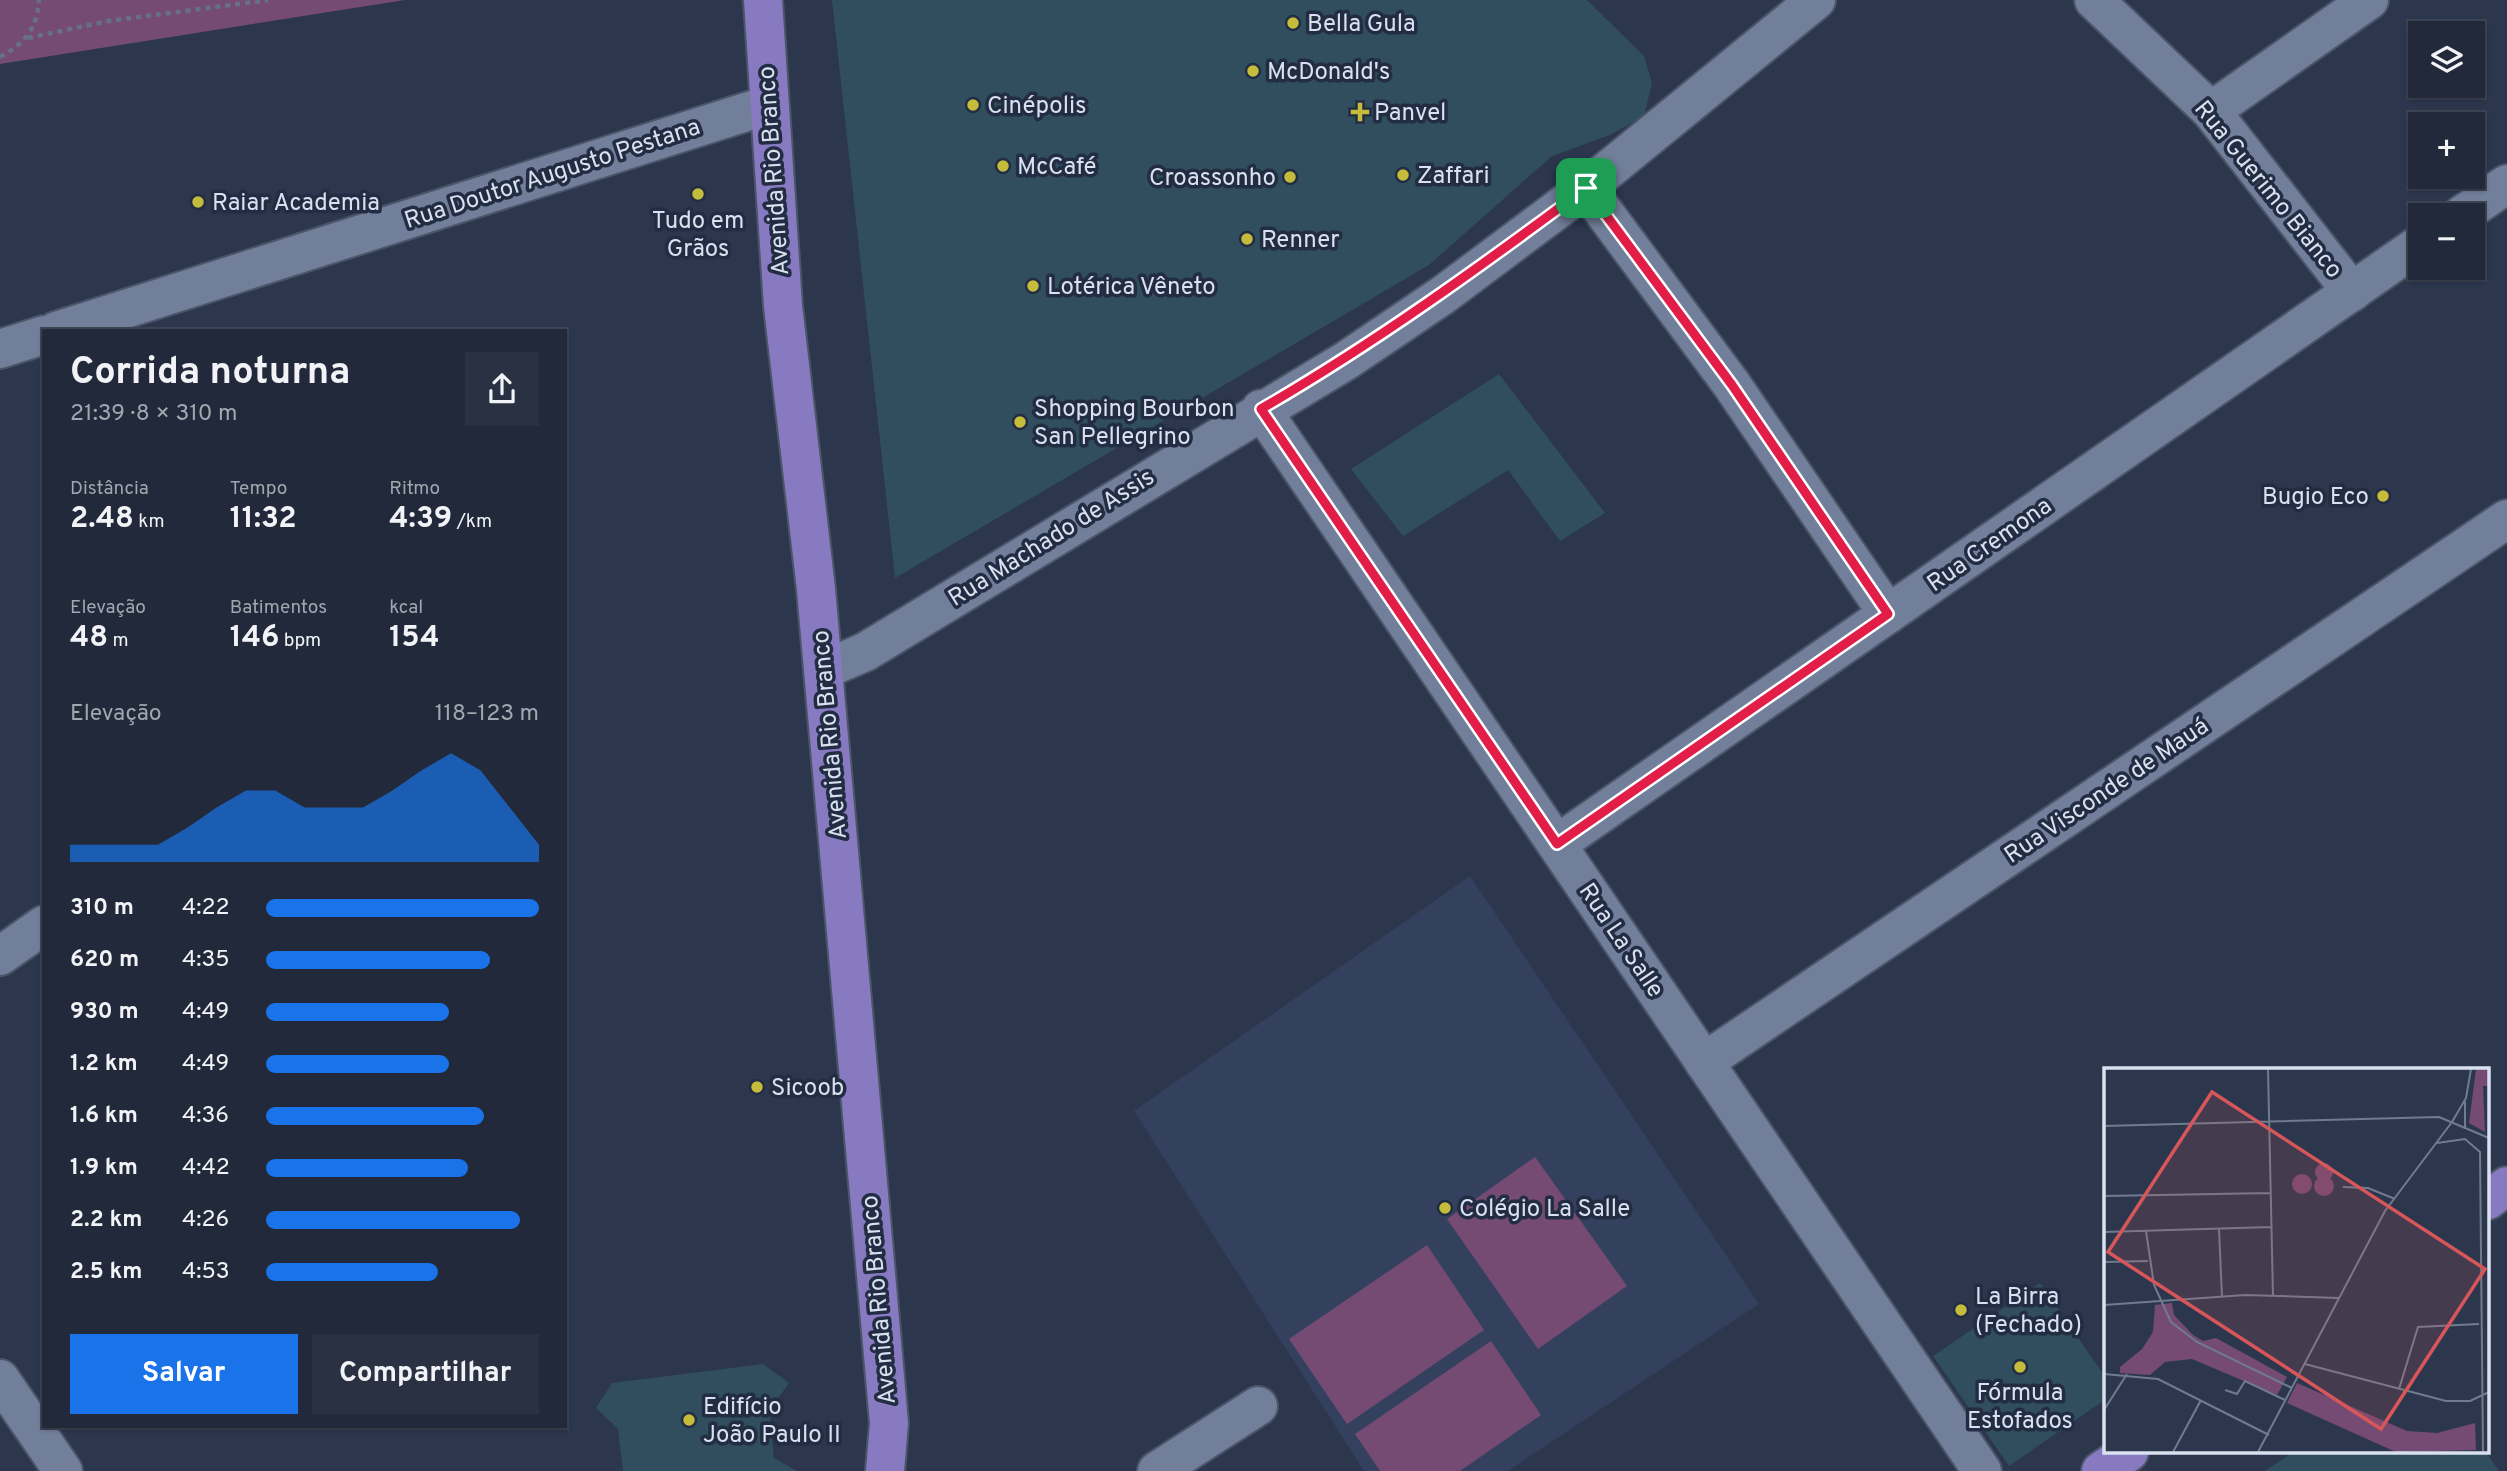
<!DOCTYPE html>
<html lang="pt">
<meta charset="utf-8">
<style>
:root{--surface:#21293a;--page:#293142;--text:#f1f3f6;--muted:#a2a6af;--line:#3e4554;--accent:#1a73e8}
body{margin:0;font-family:Overpass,sans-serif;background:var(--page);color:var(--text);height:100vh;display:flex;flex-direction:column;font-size:26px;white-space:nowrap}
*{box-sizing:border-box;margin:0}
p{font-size:23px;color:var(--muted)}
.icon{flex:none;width:38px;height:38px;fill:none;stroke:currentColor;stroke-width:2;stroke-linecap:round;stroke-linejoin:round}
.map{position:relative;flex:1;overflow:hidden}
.panel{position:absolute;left:42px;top:329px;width:525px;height:1099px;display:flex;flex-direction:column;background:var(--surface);border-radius:0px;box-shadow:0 2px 5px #0004,0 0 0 2px var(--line)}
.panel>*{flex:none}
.buttons{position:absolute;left:2408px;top:21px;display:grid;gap:14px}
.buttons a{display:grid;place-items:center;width:77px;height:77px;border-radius:0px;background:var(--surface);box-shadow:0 2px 5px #0004,0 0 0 2px var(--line);font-size:35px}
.pin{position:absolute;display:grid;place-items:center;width:60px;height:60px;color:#fff;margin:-30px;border-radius:14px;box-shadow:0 4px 10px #0006}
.round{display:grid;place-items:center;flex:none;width:74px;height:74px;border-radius:0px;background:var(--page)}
.overview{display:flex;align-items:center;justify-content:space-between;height:119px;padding:0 28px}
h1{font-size:38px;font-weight:700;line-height:52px}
.figures{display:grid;grid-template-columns:repeat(3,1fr);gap:10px;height:119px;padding:7px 28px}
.figures div{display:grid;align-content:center}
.figures b{font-size:30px;font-weight:700}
.figures small{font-size:19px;font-weight:400}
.figures p{font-size:19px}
.chart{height:196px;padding:14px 28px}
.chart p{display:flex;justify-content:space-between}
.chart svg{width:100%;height:126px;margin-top:7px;fill:var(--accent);opacity:.7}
.action{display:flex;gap:14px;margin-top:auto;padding:14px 28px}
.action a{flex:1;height:80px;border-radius:0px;background:var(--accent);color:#fff;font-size:28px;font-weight:700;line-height:80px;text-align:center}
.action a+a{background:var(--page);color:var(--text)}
ul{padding:0 28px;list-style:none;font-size:23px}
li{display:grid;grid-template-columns:112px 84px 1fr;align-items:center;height:52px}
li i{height:18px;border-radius:9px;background:var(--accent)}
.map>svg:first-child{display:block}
</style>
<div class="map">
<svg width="2507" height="1471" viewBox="0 0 2507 1471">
<rect width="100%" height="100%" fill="#2c374e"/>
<polygon fill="#33415e" points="1470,876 1759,1304 1508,1471 1364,1471 1134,1111"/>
<g fill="#754b73">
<polygon points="0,0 405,0 0,64"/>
<polygon points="1535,1157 1627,1286 1538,1349 1447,1219"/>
<polygon points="1427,1245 1484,1330 1347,1424 1289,1339"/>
<polygon points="1491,1341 1541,1415 1460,1471 1380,1471 1355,1434"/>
</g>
<g fill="#304e5d">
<polygon points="832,0 1587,0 1644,56 1652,83 1644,116 1610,135 1552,156 1429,265 895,578"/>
<polygon points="1499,374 1605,513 1560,541 1508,470 1403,536 1351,469"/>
<polygon points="2040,1283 2106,1378 2106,1399 2009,1466 1933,1356"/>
<polygon points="763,1364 789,1383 769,1411 774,1458 797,1471 623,1471 618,1429 596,1408 612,1383"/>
<polygon points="2293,1452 2486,1452 2499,1471 2265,1471"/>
</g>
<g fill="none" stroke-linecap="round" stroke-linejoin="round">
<defs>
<g id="minor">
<polyline points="2094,0 2211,111 2352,292"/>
<polyline points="2211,111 2369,0"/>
<polyline points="1586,188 1732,385 1888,614"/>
<polyline points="2462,215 2507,184"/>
<polyline points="56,331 768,105"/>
<polyline points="0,349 44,335"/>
<polyline points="1261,409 1982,1471"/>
<polyline points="823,670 865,652 1347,360 1443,295 1586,188 1816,0"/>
<polyline points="1557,844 2420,244"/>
<polyline points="0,956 44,925"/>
<polyline points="1704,1062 2507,519"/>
<polyline points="0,1379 63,1471"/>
<polyline points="1157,1471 1258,1406"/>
</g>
<g id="major">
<polyline points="763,0 783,306 816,589 889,1423 885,1471"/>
<polyline points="2488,1200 2507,1186"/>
<polyline points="2101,1471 2129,1452"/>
</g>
</defs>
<use href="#minor" stroke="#4b5569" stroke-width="42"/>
<use href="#major" stroke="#4b5569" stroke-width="42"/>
<g stroke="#677186" stroke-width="4.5" stroke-dasharray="5 5" stroke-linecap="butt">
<polyline points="28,38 108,21 268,0"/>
<path d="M 0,57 C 25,43 37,29 39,0"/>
</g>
<use href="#minor" stroke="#727f9a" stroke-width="38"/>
<use href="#major" stroke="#887ac1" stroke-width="38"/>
</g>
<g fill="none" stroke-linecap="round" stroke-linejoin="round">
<defs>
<path id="route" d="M 1586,188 L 1732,385 L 1888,614 L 1557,844 L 1261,409 C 1375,343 1480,267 1586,188 Z"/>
</defs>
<use href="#route" stroke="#fff" stroke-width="14"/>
<use href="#route" stroke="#e11d48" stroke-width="9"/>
</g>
<g fill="#c6bc3c" stroke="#222d44" stroke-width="2.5">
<circle cx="1293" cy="23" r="7"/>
<circle cx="1253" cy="71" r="7"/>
<circle cx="973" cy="105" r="7"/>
<path d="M1356.5 101.5h7v7h7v7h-7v7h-7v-7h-7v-7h7z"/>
<circle cx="1003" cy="166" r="7"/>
<circle cx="1403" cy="175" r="7"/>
<circle cx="1290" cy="177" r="7"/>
<circle cx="698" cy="194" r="7"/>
<circle cx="198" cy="202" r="7"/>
<circle cx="1247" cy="239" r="7"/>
<circle cx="1033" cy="286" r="7"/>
<circle cx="1020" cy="422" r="7"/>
<circle cx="2383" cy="496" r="7"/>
<circle cx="757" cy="1087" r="7"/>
<circle cx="1445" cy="1208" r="7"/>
<circle cx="1961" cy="1310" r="7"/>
<circle cx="2020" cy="1367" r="7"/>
<circle cx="689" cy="1420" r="7"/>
</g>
<g text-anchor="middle" stroke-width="7" stroke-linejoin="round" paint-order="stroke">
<g font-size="24" fill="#d9e1f0" stroke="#222d44" text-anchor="start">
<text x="1307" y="31">Bella Gula</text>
<text x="1267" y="79">McDonald's</text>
<text x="987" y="113">Cinépolis</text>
<text x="1374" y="120">Panvel</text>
<text x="1017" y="174">McCafé</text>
<text x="1417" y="183">Zaffari</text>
<text x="1276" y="185" text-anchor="end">Croassonho</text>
<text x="212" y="210">Raiar Academia</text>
<text x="698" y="228" text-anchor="middle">Tudo em<tspan x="698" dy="28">Grãos</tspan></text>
<text x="1261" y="247">Renner</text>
<text x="1047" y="294">Lotérica Vêneto</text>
<text x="1034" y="416">Shopping Bourbon<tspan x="1034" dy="28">San Pellegrino</tspan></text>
<text x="2369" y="504" text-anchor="end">Bugio Eco</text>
<text x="771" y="1095">Sicoob</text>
<text x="1459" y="1216">Colégio La Salle</text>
<text x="1975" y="1304">La Birra<tspan x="1975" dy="28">(Fechado)</tspan></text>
<text x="2020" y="1400" text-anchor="middle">Fórmula<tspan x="2020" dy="28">Estofados</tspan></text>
<text x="703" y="1414">Edifício<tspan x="703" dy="28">João Paulo II</tspan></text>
</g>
<g font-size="24" fill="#d9e1f0" stroke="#222d44">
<text transform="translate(773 171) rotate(-94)" y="8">Avenida Rio Branco</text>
<text transform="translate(552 173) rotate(-18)" y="8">Rua Doutor Augusto Pestana</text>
<text transform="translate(2269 189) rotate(51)" y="8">Rua Guerimo Bianco</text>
<text transform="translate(1051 537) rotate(-32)" y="8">Rua Machado de Assis</text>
<text transform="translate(1989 544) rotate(-35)" y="8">Rua Cremona</text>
<text transform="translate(829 735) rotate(-95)" y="8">Avenida Rio Branco</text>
<text transform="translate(2106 790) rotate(-34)" y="8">Rua Visconde de Mauá</text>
<text transform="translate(1622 940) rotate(56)" y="8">Rua La Salle</text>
<text transform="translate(878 1300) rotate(-95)" y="8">Avenida Rio Branco</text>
</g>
</g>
<g transform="translate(2104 1068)">
<rect width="385" height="385" fill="#2c374e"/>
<path d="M 372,1 L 385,1 L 385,18 L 379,18 L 381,64 L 365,55 ZM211 104a9 9 0 1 1 18 0a9 9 0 1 1-18 0ZM188 116a10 10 0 1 1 20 0a10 10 0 1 1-20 0ZM210 118a10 10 0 1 1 20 0a10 10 0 1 1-20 0ZM 68,235 L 70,247 L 89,267 L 99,273 L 112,270 L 183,309 L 173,327 L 88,291 L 61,294 L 46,307 L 16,305 L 16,299 L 38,281 L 49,264 L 51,237 ZM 193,315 L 303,363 L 333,365 L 371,355 L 372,382 L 292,384 L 183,335 Z" fill="#754b73"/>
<path fill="none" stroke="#717b8f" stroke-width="2" d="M 164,1 L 169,228M 348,54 L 362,30 L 367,1M 0,58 L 335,49 L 385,70M 361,61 L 361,33M 333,75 L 361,71 L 376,84 L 379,384M 239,119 L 264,120 L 291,131M 0,128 L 166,125M 115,161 L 118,229M 42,163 L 50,217 L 67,254 L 93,274 L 188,320M 0,164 L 167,159M 0,194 L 44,193M 0,237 L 141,227 L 235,230M 201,296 L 342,333 L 366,333 L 385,324M 0,306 L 54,311 L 165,367M 295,321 L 314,259 L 375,256M 121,322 L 133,326 L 141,313 L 181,332M 0,342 L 23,306M 69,384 L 97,332M 154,384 L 281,143 L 348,54"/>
<path fill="#d7565a" fill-opacity="0.15" stroke="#d7565a" stroke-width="3.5" d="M 108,24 L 381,201 L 277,361 L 4,184 Z"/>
<rect width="385" height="385" fill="none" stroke="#d9e1f0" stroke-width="3.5"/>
</g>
</svg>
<div class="buttons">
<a><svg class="icon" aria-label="layers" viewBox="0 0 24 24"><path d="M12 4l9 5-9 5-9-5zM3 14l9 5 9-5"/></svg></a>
<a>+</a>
<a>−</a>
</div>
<div class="pin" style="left:1586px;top:188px;background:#1e9e55"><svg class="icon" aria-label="arrive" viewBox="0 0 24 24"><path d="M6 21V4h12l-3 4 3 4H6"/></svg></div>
<section class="panel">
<div class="overview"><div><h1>Corrida noturna</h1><p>21:39 · 8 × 310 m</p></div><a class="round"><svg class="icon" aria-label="share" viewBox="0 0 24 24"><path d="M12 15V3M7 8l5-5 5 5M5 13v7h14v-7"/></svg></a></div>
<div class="figures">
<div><p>Distância</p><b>2.48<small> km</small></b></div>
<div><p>Tempo</p><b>11:32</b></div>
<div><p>Ritmo</p><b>4:39<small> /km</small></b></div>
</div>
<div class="figures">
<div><p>Elevação</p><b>48<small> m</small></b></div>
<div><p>Batimentos</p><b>146<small> bpm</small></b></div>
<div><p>kcal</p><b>154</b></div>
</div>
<div class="chart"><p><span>Elevação</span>118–123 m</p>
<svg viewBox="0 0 160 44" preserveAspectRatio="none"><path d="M0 44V38L10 38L20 38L30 38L40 32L50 25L60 19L70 19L80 25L90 25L100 25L110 19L120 12L130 6L140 12L150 25L160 38V44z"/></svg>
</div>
<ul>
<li><b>310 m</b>4:22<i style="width:100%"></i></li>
<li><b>620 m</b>4:35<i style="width:82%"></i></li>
<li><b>930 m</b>4:49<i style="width:67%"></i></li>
<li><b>1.2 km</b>4:49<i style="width:67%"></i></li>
<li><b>1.6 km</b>4:36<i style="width:80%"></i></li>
<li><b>1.9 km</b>4:42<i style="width:74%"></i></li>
<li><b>2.2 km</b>4:26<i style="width:93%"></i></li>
<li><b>2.5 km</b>4:53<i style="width:63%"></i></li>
</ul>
<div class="action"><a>Salvar</a><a>Compartilhar</a></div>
</section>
</div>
